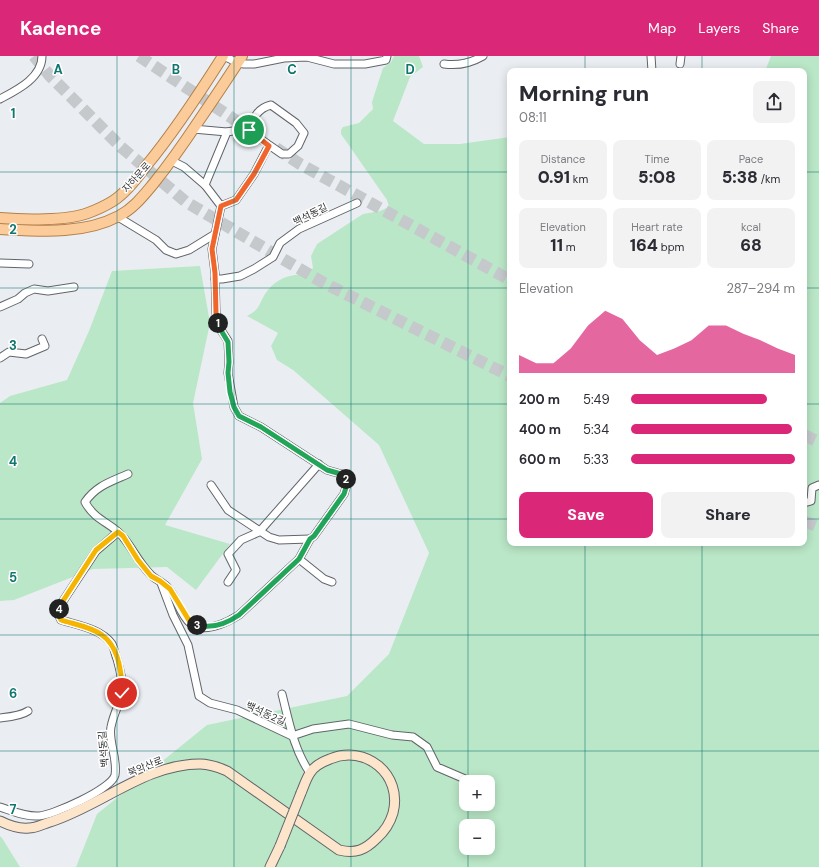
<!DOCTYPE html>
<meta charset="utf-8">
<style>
:root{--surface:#fff;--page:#f2f2f3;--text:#2b2b33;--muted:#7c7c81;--accent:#db2777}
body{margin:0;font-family:"DM Sans","Noto Sans KR",sans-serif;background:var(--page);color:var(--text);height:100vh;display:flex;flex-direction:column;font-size:15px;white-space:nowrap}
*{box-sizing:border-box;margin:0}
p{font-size:13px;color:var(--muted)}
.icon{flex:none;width:22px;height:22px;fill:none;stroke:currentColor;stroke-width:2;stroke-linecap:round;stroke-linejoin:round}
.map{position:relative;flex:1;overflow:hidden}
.panel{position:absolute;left:507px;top:12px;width:300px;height:478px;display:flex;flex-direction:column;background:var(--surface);border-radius:8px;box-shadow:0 2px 10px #0003}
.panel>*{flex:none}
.tools{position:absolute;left:459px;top:719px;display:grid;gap:8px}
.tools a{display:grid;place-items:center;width:36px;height:36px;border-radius:8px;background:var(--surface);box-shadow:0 2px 10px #0003;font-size:20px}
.pin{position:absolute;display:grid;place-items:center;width:34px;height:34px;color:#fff;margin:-17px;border:2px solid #fff;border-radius:50%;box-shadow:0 1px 4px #0007}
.km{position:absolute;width:20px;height:20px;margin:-10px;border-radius:50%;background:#222;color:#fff;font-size:11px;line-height:20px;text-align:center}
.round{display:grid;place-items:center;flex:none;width:42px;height:42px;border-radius:8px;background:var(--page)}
.head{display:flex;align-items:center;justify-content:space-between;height:68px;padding:0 12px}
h1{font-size:22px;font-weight:800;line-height:30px}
.stats{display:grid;grid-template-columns:repeat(3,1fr);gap:6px;height:68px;padding:4px 12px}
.stats div{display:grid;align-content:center;border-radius:8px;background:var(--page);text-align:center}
.stats b{font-size:17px;font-weight:800}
.stats small{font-size:11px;font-weight:400}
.stats p{font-size:11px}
.chart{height:112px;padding:8px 12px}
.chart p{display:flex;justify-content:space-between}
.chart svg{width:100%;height:72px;margin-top:4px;fill:var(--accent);opacity:.7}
.action{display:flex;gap:8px;margin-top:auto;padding:8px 12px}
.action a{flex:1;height:46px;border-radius:8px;background:var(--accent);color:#fff;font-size:16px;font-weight:800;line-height:46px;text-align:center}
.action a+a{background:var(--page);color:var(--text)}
ul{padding:0 12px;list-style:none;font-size:13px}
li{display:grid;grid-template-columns:64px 48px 1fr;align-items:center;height:30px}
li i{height:10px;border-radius:5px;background:var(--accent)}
header{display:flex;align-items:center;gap:24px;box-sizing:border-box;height:56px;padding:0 20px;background:var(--accent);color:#fff}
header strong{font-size:19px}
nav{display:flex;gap:22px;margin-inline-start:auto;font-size:14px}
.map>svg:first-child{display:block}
</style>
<header>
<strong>Kadence</strong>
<nav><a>Map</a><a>Layers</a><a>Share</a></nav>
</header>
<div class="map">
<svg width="819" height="811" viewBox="0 0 819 811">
<rect width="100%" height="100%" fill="#eaeef2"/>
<g fill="#bae7c7" fill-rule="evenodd">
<path d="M 394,0 L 419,0 L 423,11 L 410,21 L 393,65 L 424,88 L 460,88 L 510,81 L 510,487 L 804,487 L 804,15 L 765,15 L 771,0 L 819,0 L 819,811 L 76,811 L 97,758 L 207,669 L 347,640 L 389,598 L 429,497 L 379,389 L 293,314 L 277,304 L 271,290 L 278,277 L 247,260 C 260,253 258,250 265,238 C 274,224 289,217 306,219 L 313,212 L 311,200 L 317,188 L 363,158 L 380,155 L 389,151 L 387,144 L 341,78 L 341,74 L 343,71 L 359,67 L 373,53 L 372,46 L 383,12 L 391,6 ZM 466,726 L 488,726 L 488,748 L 466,748 ZM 466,770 L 488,770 L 488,792 L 466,792 Z"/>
<polygon points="200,210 210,267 193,347 202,403 165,469 230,488 196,534 167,511 93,513 14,544 0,545 0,347 10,340 67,324 89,275 112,215"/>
<polygon points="0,780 2,782 20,811 0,811"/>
</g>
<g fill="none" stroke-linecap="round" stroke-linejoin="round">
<g stroke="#c5c9cc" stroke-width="12" stroke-dasharray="12 6" stroke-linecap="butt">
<polyline points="34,0 50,20 121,91 186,146 322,226 510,320"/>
<polyline points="139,0 256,78"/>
<polyline points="276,92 300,108 510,224"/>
<polyline points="804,379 819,386"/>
<polyline points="804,465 819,471"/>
</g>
<defs>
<g id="street">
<polyline points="224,0 238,7 244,8 254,8 284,2 307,1 334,8 365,8 386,4 387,0"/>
<polyline points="651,0 652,15"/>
<path d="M 444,8 C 458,10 471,7 483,0"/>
<polyline points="680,8 681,0"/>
<path d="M 0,43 C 17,34 42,22 42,0"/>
<polyline points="193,73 227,76"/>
<polyline points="172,105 184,111 205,129"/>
<polyline points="221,150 205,129 227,76 250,72"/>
<polyline points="118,161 156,184 166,194 176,198 189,194 215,178"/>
<polyline points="0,207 29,208"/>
<polyline points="215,223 222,223 240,220 254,213 273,201 280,187 299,173 357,147"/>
<polyline points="0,251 18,243 25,237 34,233 48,235 74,231"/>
<polyline points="0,302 9,296 26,298 45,290 42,283"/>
<path d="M 128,418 C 110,426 96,430 85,446 C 95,465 112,467 123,481 C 133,493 139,507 150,518 C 155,524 164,526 169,533 C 176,541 181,560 190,567 C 204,578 226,567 239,559 L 299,503 L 310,483 L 314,480 L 344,438 L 348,425 L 341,418 L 327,414 L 261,371 L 239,360 L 234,351 L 228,317 L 229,306 L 228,285 L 219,271 L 216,257 L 215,217 L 212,193 L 221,150 L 236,144 L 254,118 L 269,89 L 282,98 L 289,98 L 298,90 L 304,77 L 296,67 L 271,49 C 258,52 253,62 249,74 L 269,89"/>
<polyline points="211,429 228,454 269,481 279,484 310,483"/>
<polyline points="804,447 811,445 812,432 819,429"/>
<polyline points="299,503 324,523 332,526"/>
<polyline points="228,526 236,514 228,498 241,484 259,476 319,408"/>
<polyline points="161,527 173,559 188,589 199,640 210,647 237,654 292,680 313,673 349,668 392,679 413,681 427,691 437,711 465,723 465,733"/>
<path d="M 282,638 C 289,666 294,694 310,717"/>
<path d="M 0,662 C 9,661 21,660 28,655"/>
<path d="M 0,751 C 12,755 26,761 39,760 C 53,759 112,733 115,719 C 118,703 108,685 111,671 C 113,659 120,647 122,636 C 123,624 120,614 117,603 C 115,598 114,592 112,588 C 102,573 77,569 61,564 L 58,558 L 61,548 L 96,495 L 118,476"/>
</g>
<g id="secondary">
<path d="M 0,765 C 8,769 20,773 29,772 C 36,772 43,768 50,766 C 101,750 145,708 200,708 C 210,708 218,711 227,715 L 339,794 C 356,798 365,794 377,782 C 385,775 390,767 393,757 C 403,718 365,688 330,703 C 322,706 314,710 310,717 C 306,723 304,730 301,737"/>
<polyline points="270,811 280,790"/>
</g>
<g id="primary">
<path d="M 0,162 C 23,164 67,165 88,157 C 96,154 105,150 113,145 C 124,138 138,121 146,110 C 175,75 199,38 223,0"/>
<path d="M 0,173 C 39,175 83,179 119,160 C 134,152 143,140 154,127 C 170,107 184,87 198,66 C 213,44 228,22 242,0"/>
</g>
</defs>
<use href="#street" stroke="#616569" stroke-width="9"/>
<use href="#secondary" stroke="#616569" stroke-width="11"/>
<use href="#primary" stroke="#b3804b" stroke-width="12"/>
<use href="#street" stroke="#fff" stroke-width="7"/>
<use href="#secondary" stroke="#fde5cc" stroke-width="9"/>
<use href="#primary" stroke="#fbcb9a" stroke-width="10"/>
<defs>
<polyline id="secondary-bridge" points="280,790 301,737"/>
</defs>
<use href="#secondary-bridge" stroke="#616569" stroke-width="11" stroke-linecap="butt"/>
<use href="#secondary-bridge" stroke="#fde5cc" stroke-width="9"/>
</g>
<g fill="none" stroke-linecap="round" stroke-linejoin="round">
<defs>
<polyline id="split-1" points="218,267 216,257 215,217 212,193 221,150 236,144 254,118 269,90 249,74"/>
<polyline id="split-2" points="218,267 219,271 228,286 229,306 228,317 230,336 234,351 239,360 261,371 327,414 341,418 346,423"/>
<path id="split-3" d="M 197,569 C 212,573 226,568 239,559 L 299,503 L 310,483 L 314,480 L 344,438 L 348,425 L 346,423"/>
<polyline id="split-4" points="59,553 61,548 96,494 118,476 123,480 138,504 151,520 160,525 170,533 190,566 197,569"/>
<path id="split-5" d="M 59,553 L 58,558 L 61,564 C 73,568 92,571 102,579 C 119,591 122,618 122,637"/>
</defs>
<use href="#split-1" stroke="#fff" stroke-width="8"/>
<use href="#split-2" stroke="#fff" stroke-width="8"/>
<use href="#split-3" stroke="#fff" stroke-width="8"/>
<use href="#split-4" stroke="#fff" stroke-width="8"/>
<use href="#split-5" stroke="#fff" stroke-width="8"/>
<use href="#split-1" stroke="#f0652b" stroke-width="5"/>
<use href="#split-2" stroke="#22a559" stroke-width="5"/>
<use href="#split-3" stroke="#22a559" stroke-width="5"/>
<use href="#split-4" stroke="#f5b400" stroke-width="5"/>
<use href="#split-5" stroke="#f5b400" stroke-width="5"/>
</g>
<path fill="none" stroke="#0f766e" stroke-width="1" stroke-opacity="0.55" d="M 117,0 L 117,811M 234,0 L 234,811M 351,0 L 351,811M 468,0 L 468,726M 585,0 L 585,15M 702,0 L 702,15M 0,116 L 510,116M 804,116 L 819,116M 0,232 L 510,232M 804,232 L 819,232M 0,348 L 510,348M 804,348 L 819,348M 0,463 L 510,463M 804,463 L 819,463M 585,487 L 585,811M 702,487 L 702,811M 0,579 L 819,579M 0,695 L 819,695M 468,748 L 468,770M 468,792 L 468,811"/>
<g text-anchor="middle" stroke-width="3" stroke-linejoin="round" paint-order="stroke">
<g font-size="10" fill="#333436" stroke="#fff">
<text transform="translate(136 121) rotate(-48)" y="4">자하문로</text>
<text transform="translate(310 158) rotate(-26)" y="4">백석동길</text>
<text transform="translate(266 657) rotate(25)" y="4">백석동2길</text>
<text transform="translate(103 693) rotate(-95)" y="4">백석동길</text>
<text transform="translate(145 710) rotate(-22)" y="4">북악산로</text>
</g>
</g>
<g font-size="13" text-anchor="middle" font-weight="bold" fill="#0f766e" stroke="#fff" stroke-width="3" stroke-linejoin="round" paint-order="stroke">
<text x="58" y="18">A</text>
<text x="176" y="18">B</text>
<text x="292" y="18">C</text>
<text x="410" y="18">D</text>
<text x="13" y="62">1</text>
<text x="13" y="178">2</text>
<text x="13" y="294">3</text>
<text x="13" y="410">4</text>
<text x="13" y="526">5</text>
<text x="13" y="642">6</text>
<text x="13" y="758">7</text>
</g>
</svg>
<div class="tools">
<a>+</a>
<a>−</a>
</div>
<div class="pin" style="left:249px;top:74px;background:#1e9e55"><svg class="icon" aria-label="arrive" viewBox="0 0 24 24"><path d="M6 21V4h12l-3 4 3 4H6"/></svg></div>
<div class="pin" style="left:122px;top:637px;background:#d93025"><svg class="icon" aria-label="check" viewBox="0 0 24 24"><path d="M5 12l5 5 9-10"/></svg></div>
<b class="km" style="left:218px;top:267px">1</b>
<b class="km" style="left:346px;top:423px">2</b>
<b class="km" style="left:197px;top:569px">3</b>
<b class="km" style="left:59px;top:553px">4</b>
<section class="panel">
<div class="head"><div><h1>Morning run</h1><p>08:11</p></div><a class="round"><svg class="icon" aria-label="share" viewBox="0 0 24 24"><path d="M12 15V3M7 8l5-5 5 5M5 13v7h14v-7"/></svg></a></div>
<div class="stats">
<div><p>Distance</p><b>0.91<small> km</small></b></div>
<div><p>Time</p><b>5:08</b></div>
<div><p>Pace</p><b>5:38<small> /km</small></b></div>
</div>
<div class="stats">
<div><p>Elevation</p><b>11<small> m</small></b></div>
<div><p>Heart rate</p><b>164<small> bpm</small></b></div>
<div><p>kcal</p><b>68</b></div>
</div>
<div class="chart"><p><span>Elevation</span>287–294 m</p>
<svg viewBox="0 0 160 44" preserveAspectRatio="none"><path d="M0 44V33L10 38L20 38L30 29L40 15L50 6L60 11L70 24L80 33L90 29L100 24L110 15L120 15L130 20L140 24L150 29L160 33V44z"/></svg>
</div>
<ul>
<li><b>200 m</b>5:49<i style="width:83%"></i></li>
<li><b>400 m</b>5:34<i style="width:98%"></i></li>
<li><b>600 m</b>5:33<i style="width:100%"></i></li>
</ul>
<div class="action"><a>Save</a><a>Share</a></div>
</section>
</div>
